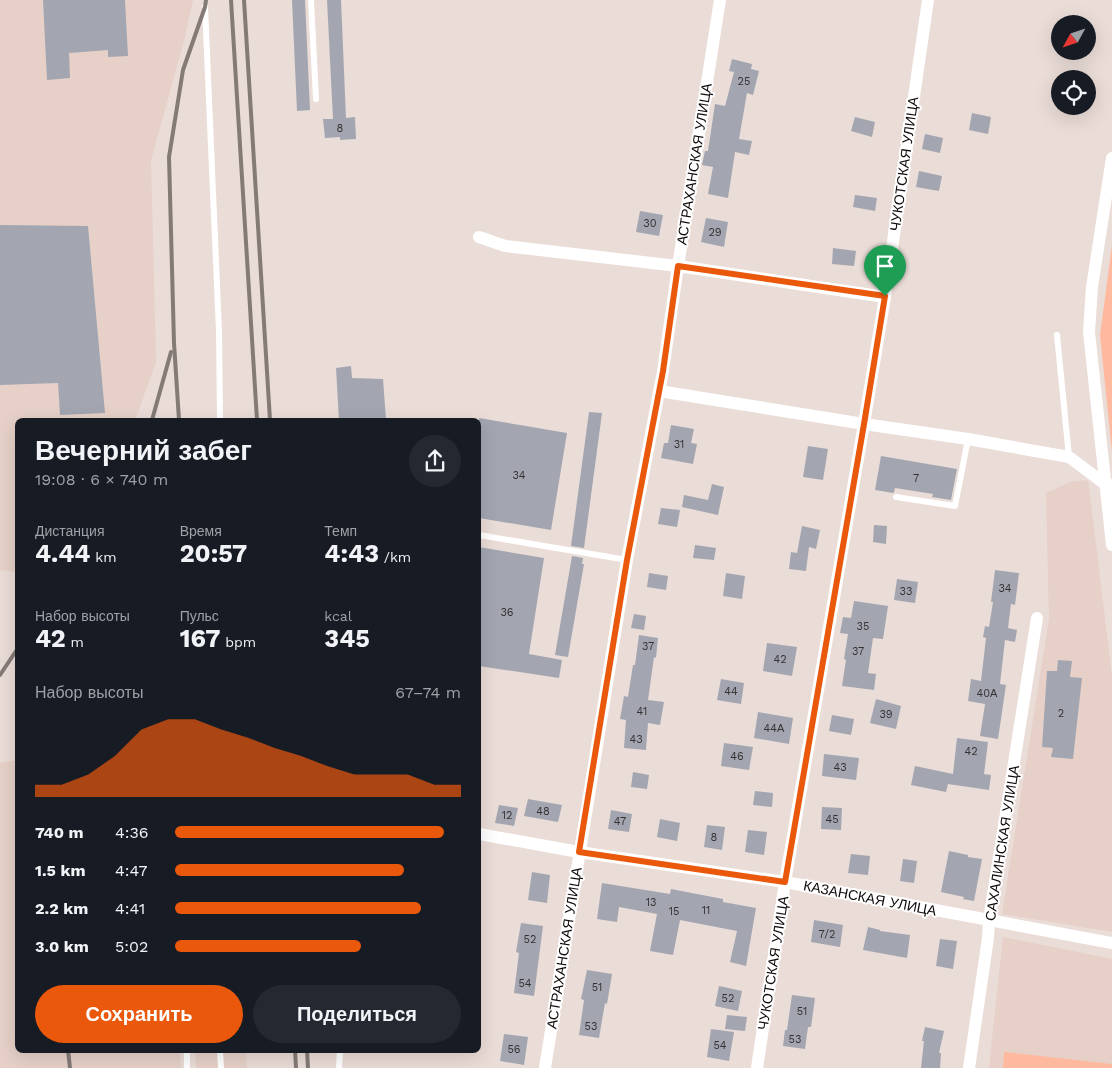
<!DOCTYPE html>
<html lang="ru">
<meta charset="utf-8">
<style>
:root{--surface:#171b24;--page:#242831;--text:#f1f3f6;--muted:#9ea1a6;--accent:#ea580c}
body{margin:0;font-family:"Work Sans",sans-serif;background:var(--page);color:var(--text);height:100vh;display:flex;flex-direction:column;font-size:19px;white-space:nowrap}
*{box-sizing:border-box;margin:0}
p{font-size:16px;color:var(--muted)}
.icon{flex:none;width:28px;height:28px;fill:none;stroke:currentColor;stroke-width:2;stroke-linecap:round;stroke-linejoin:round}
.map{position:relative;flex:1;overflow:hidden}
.sheet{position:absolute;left:15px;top:418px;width:466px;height:635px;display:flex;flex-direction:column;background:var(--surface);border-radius:8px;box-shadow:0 5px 20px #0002}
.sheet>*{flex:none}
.needle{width:32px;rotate:230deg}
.controls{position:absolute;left:1051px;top:15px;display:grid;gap:10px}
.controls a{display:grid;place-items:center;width:45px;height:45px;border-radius:50%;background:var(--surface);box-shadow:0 5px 20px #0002;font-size:25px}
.pin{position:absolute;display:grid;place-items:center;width:42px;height:42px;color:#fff;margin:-51px -21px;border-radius:50% 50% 50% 0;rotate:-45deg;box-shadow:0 0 5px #0007}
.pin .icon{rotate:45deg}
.round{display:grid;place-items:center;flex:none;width:52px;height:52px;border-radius:26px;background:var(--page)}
.overview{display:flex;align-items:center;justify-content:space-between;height:85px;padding:0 20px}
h1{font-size:28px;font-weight:700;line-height:38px}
.metrics{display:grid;grid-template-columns:repeat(3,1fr);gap:8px;height:85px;padding:5px 20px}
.metrics div{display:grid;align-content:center}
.metrics b{font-size:25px;font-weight:700}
.metrics small{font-size:14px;font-weight:400}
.metrics p{font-size:14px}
.chart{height:140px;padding:10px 20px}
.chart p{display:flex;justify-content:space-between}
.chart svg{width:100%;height:90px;margin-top:5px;fill:var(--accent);opacity:.7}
.button{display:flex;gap:10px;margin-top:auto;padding:10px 20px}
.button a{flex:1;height:58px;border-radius:30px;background:var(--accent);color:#fff;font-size:20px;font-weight:700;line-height:58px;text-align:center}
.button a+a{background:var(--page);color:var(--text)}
ul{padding:0 20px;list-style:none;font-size:16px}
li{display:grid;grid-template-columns:80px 60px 1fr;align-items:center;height:38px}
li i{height:12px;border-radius:6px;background:var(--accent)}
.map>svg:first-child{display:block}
</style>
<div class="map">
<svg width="1112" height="1068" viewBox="0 0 1112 1068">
<rect width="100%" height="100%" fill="#eadcd7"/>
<g fill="#e6d0c8">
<polygon points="0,0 193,0 184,41 151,160 156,362 135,420 18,420 17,572 0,570"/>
<polygon points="1088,480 1112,675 1112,932 1002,914 1049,619 1046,493 1070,482"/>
<polygon points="17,760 18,1050 180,1050 181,1068 0,1068 0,763"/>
<polygon points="1003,937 1112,959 1112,1068 989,1068"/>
<polygon points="195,1050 246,1050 247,1068 196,1068"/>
</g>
<g fill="#feb99f">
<polygon points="1112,245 1112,452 1100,335"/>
<polygon points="1004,1052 1112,1064 1112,1068 1003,1068"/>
</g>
<g fill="#a3a6b1">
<polygon points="43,0 125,0 128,56 108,57 108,50 69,53 70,78 47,80"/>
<polygon points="292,0 305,0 310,110 297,111"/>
<polygon points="327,0 341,0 346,118 355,117 356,139 340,140 340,137 325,138 323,119 333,119"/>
<polygon points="732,59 752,64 751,69 759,71 753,95 747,93 739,139 752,141 749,155 735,152 728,198 708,194 713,167 702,165 705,151 708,151 715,104 725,106 734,72 729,71"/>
<polygon points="972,113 991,117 988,134 969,130"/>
<polygon points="855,117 875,122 872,137 851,131"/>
<polygon points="925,134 943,138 940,153 922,149"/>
<polygon points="919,171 942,176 939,191 916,187"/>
<polygon points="855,195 877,198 875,211 853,207"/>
<polygon points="640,211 663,215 659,236 636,232"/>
<polygon points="706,218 728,222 724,247 701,242"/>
<polygon points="0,225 88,226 105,413 60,415 58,383 0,385"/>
<polygon points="833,248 856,251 854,266 832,264"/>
<polygon points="351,366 352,378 383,379 386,420 339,420 336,368"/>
<polygon points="589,412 602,413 584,548 571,546"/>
<polygon points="479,418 567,433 551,530 479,518"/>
<polygon points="671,425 694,429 691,443 697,444 693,464 661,458 664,443 668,443"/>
<polygon points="808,446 828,449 823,480 803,477"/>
<polygon points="881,456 957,469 951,500 932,497 933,494 895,488 894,492 893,493 875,490"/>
<polygon points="712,484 724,487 718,515 682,507 684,495 708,500"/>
<polygon points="661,508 680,510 677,527 658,524"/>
<polygon points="874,525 887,526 886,544 873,542"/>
<polygon points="802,526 820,530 816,549 809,547 806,571 789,569 791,552 797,553"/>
<polygon points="695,545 716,548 714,560 693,558"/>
<polygon points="479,547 544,558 529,654 562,660 559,678 479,666"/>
<polygon points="572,556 583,558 582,564 584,564 568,657 555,655"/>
<polygon points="995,570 1019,573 1015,605 1011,604 1008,628 1017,630 1015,642 1005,640 1000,684 1006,685 998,739 980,736 985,704 968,701 971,679 981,681 986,638 983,637 985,626 989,627 993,602 991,602"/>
<polygon points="649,573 668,576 666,590 647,587"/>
<polygon points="726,573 745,576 742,599 723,596"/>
<polygon points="897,579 918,582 915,603 894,600"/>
<polygon points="854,601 888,606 883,639 873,638 868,673 876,674 874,690 842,686 846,660 844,659 848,634 840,633 843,617 851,618"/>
<polygon points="634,614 646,616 644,630 631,628"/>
<polygon points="639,635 658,638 656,658 654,657 648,700 664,702 660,725 648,723 646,750 624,748 626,720 620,719 624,696 628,697 633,665 635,665"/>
<polygon points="767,643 797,647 792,676 763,671"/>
<polygon points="1058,660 1072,661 1070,677 1082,678 1073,759 1051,757 1053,748 1042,747 1047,671 1057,671"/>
<polygon points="721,679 744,683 741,704 717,700"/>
<polygon points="876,699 901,706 896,729 870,723"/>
<polygon points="758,712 793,718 789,744 754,738"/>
<polygon points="832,715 854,719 851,735 829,731"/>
<polygon points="957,738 988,742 984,774 991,775 989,790 948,784 946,792 911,785 915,766 953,774"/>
<polygon points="724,743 753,747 749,770 721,766"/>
<polygon points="824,754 859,758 856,780 822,776"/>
<polygon points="633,772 649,775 647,789 631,787"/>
<polygon points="755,791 773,793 772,807 753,805"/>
<polygon points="528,799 562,805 558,822 524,816"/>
<polygon points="499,805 518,808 514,826 495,823"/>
<polygon points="822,807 842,808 841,830 821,829"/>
<polygon points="611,810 632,814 629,832 608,829"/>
<polygon points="660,819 680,823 677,841 657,837"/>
<polygon points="707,825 725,827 722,850 704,847"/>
<polygon points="748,830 767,832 764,855 745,852"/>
<polygon points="949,851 968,855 968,857 982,859 974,901 963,899 964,897 941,892"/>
<polygon points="851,854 870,856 868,875 848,873"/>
<polygon points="903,859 917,861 914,883 900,881"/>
<polygon points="532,872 550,875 547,903 528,900"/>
<polygon points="602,883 670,894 671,889 723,899 723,902 756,908 746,966 730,962 737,931 680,920 673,955 650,951 657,914 619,907 617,922 597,919"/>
<polygon points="814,920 843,925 840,947 811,942"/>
<polygon points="521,923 543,926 534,996 514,993 519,953 516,952"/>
<polygon points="868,927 880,930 880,931 910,935 907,958 863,950"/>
<polygon points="940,939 957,941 953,969 936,966"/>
<polygon points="587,970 612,974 607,1004 605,1003 599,1038 579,1035 584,1000 581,999"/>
<polygon points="719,986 742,991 738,1011 715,1006"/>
<polygon points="792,995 815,998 811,1027 808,1027 805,1049 783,1046 785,1030 787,1030"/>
<polygon points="727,1015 747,1017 745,1031 725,1029"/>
<polygon points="925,1027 944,1031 939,1053 941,1053 940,1068 921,1068 924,1041 922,1041"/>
<polygon points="711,1029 734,1032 729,1061 707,1057"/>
<polygon points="504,1034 528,1037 524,1065 500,1061"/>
</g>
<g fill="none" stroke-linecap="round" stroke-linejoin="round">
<g stroke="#fff" stroke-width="6">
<polyline points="311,0 316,99"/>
<polyline points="205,7 219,331 220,420"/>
<polyline points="1057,335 1069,457"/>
<polyline points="896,497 955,506 968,439"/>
<polyline points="479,535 627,560"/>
<polyline points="187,1050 187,1068"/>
<polyline points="220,1050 221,1068"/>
<polyline points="339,1068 340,1050"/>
</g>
<g stroke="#fff" stroke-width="12">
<polyline points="1112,158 1092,287 1089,332 1112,545"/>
<polyline points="479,237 505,246 678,266 885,297"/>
<polyline points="659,391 864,424 968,439 1069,457 1105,484 1112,485"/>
<polyline points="479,834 579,852 785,882 1112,943"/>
<polyline points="545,1068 627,560 663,371 678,266 720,0"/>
<polyline points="757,1068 785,882 864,424 885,297 928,0"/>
<polyline points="969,1068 988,938 989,920 1037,618"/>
</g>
<g stroke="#847b77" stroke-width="4">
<polyline points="231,0 257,420"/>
<polyline points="244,0 270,420"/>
<polyline points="152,420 171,352"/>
<polyline points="179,420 174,343 169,157 183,70 205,7 206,0"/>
<polyline points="0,675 18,648"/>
<polyline points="68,1050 70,1068"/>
<polyline points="295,1050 296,1068"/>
<polyline points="307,1050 308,1068"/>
</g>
</g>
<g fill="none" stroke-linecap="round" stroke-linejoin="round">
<defs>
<polygon id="route" points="678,266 885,296 864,424 785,882 579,852 627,560 663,371"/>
</defs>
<use href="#route" stroke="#fff" stroke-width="10"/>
<use href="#route" stroke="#ea580c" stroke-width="6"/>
</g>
<g text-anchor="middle" stroke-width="4" stroke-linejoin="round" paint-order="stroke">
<g font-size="11" fill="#343133">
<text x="744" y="85">25</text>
<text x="340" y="132">8</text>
<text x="650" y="227">30</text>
<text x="715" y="236">29</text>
<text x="679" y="448">31</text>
<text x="519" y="479">34</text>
<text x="916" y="482">7</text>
<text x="1005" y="592">34</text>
<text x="906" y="595">33</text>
<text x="507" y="616">36</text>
<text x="863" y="630">35</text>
<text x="648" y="650">37</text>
<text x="858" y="655">37</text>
<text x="780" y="663">42</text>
<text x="731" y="695">44</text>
<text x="987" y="697">40А</text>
<text x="642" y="715">41</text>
<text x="1061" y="717">2</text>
<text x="886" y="718">39</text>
<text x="774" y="732">44А</text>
<text x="636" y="743">43</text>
<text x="971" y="755">42</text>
<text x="737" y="760">46</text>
<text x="840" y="771">43</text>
<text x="543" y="815">48</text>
<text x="507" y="819">12</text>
<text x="832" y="823">45</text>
<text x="620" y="825">47</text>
<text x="714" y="841">8</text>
<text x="651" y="906">13</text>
<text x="706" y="914">11</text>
<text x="674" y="915">15</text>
<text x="827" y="938">7/2</text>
<text x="530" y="943">52</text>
<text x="525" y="987">54</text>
<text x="597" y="991">51</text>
<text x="728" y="1002">52</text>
<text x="802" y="1015">51</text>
<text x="591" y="1030">53</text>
<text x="795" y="1043">53</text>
<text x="720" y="1049">54</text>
<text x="514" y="1053">56</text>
</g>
<g font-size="14" fill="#0f0a09" stroke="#fff">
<text transform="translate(694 164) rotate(-81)" y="5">АСТРАХАНСКАЯ УЛИЦА</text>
<text transform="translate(904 164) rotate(-82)" y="5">ЧУКОТСКАЯ УЛИЦА</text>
<text transform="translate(1002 843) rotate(-81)" y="5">САХАЛИНСКАЯ УЛИЦА</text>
<text transform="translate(870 898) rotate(11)" y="5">КАЗАНСКАЯ УЛИЦА</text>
<text transform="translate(564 948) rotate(-81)" y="5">АСТРАХАНСКАЯ УЛИЦА</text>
<text transform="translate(773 963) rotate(-81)" y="5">ЧУКОТСКАЯ УЛИЦА</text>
</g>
</g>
</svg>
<div class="controls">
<a><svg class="needle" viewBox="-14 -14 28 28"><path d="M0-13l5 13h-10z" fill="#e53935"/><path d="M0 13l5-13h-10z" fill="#9ea1a6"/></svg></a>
<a><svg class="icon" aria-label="locate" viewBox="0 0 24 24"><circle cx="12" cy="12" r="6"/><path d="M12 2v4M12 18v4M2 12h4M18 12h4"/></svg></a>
</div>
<div class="pin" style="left:885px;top:296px;background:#1e9e55"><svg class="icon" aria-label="arrive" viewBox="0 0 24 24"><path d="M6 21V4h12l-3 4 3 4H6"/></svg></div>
<section class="sheet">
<div class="overview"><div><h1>Вечерний забег</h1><p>19:08 · 6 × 740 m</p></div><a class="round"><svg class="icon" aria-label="share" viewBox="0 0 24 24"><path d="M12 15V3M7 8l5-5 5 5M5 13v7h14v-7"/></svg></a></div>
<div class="metrics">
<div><p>Дистанция</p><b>4.44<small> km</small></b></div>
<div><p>Время</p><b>20:57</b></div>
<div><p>Темп</p><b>4:43<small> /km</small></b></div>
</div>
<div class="metrics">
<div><p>Набор высоты</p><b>42<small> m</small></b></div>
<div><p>Пульс</p><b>167<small> bpm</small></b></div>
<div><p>kcal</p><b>345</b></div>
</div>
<div class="chart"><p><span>Набор высоты</span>67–74 m</p>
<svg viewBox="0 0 160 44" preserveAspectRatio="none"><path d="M0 44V38L10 38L20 33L30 24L40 11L50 6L60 6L70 11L80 15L90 20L100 24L110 29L120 33L130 33L140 33L150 38L160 38V44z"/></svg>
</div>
<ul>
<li><b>740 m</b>4:36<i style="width:94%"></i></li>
<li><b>1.5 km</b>4:47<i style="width:80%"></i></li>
<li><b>2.2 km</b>4:41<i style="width:86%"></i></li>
<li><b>3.0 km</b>5:02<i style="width:65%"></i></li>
</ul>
<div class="button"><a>Сохранить</a><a>Поделиться</a></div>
</section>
</div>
